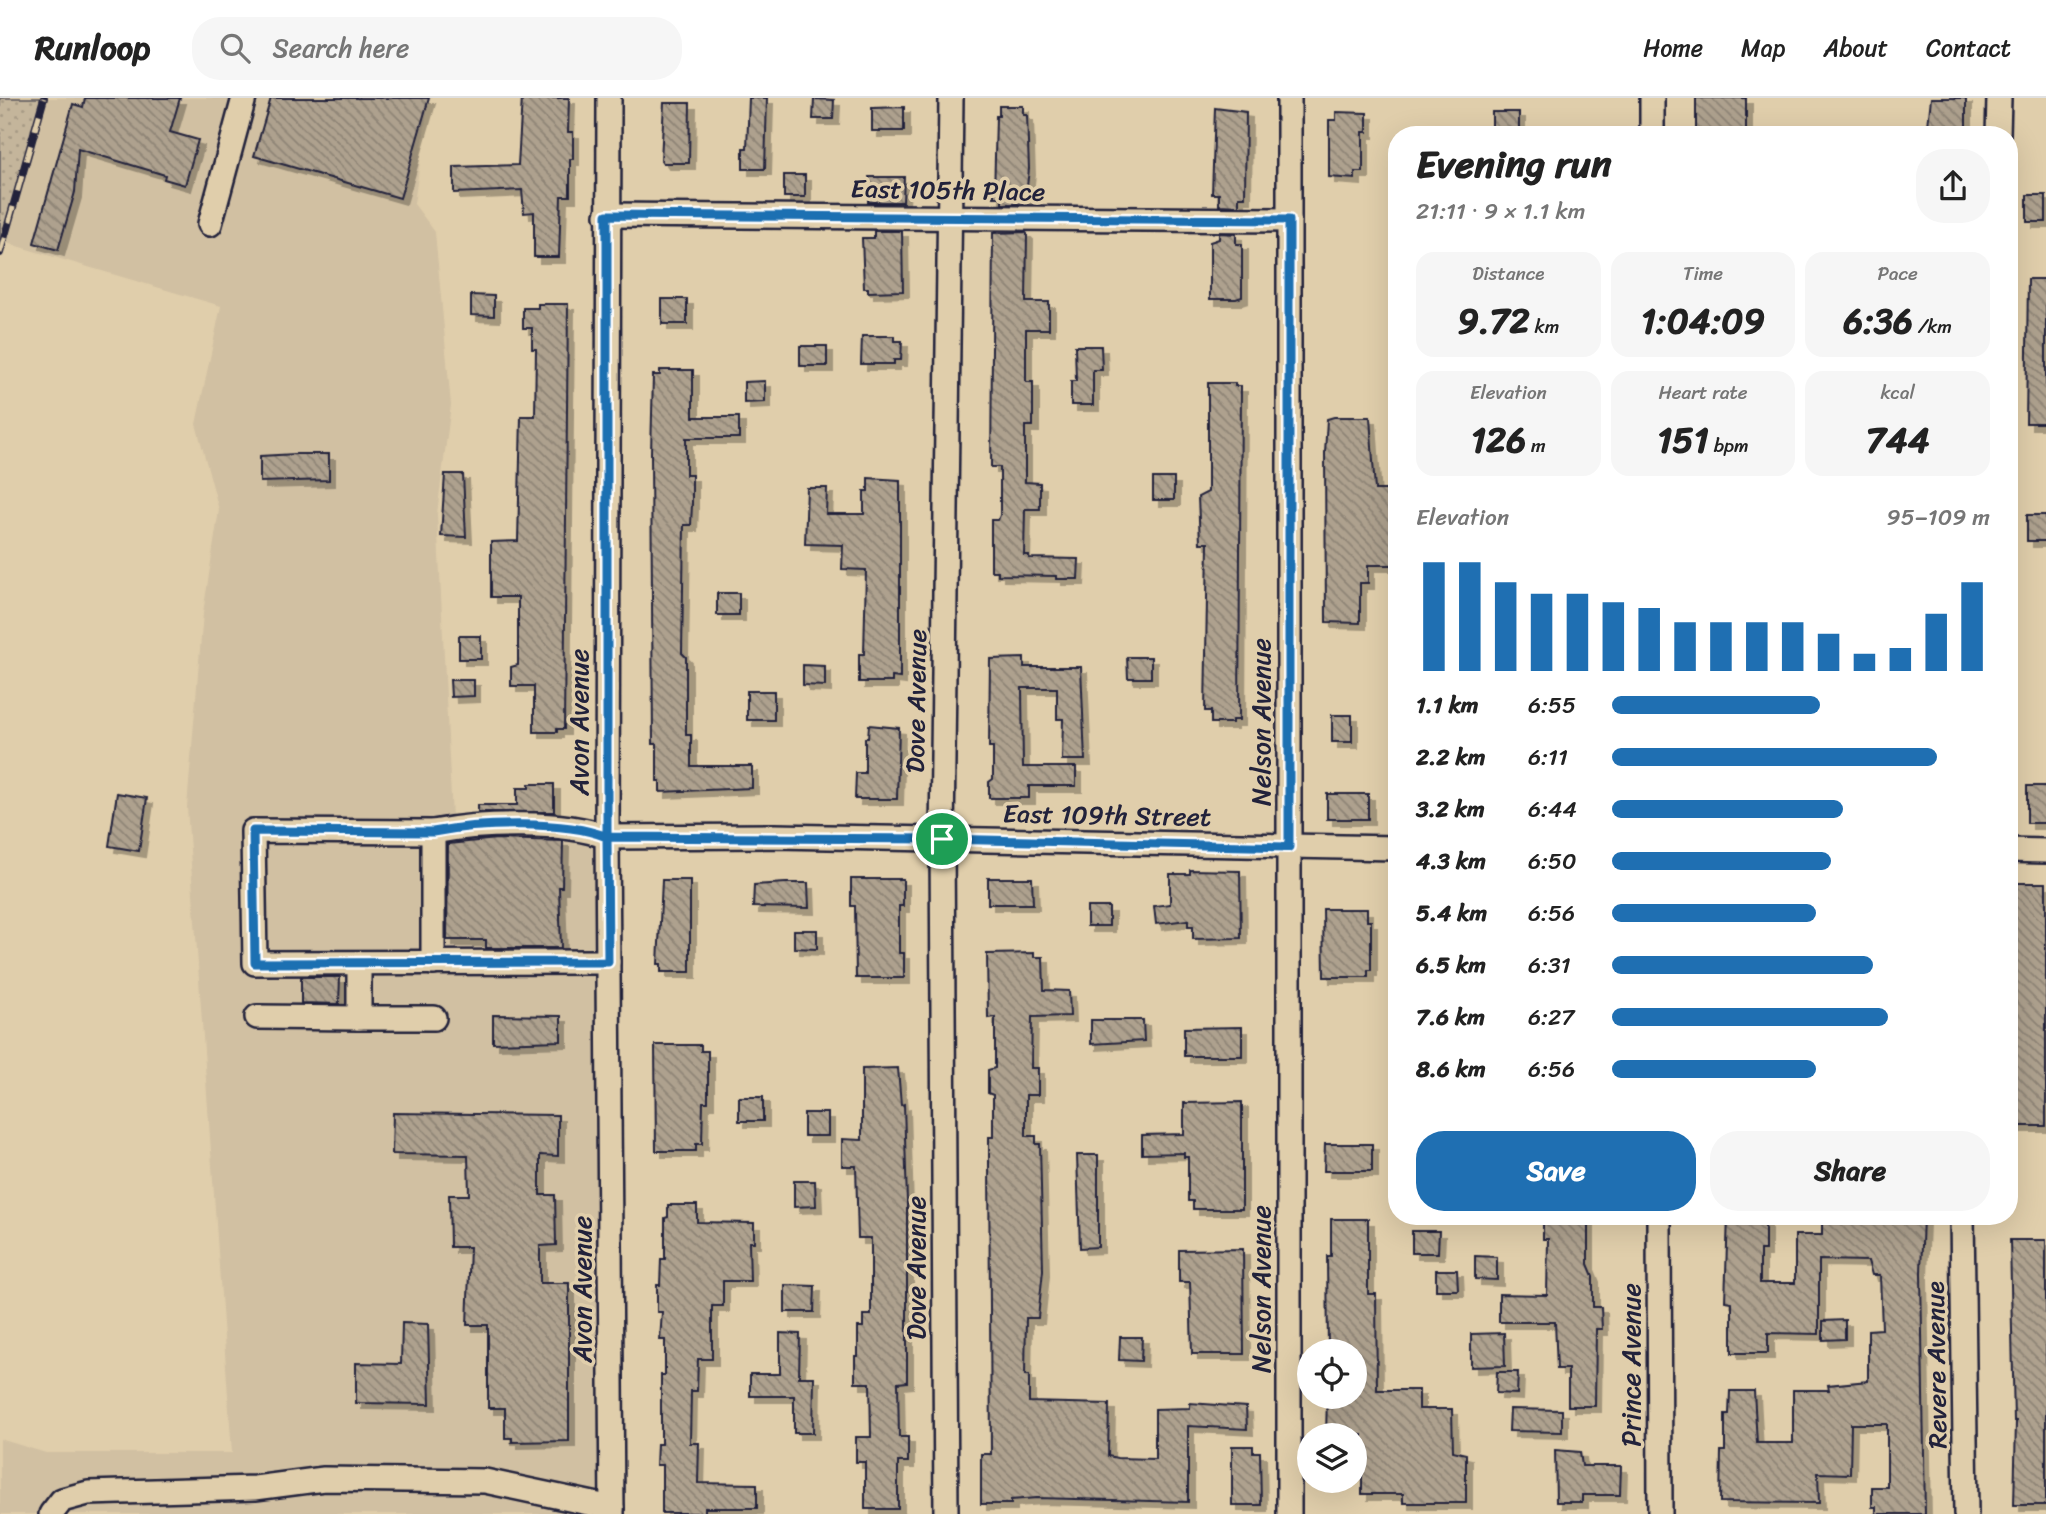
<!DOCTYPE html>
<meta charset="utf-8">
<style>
:root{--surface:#fff;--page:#f6f6f6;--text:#222;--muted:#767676;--line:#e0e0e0;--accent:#1f6fb2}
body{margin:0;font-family:Sriracha,sans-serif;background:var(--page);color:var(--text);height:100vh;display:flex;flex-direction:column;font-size:26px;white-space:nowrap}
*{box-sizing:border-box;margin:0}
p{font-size:23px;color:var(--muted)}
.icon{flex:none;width:38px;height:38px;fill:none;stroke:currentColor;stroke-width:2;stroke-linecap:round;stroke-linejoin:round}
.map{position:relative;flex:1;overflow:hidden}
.panel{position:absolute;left:1388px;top:28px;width:630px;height:1099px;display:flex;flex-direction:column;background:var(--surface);border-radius:28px;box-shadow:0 7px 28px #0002}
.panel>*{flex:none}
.fabs{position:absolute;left:1297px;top:1241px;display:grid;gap:14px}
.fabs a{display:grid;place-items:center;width:70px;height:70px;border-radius:50%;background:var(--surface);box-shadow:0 7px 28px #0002;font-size:35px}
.pin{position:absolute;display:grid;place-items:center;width:60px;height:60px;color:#fff;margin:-30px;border:4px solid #fff;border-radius:50%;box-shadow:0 2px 7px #0007}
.round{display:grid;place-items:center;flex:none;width:74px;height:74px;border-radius:28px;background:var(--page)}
.headline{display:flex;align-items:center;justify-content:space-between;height:119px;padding:0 28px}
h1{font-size:38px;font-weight:800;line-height:52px}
.stats{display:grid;grid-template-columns:repeat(3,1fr);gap:10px;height:119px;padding:7px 28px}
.stats div{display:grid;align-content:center;border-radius:18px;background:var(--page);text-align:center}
.stats b{font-size:35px;font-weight:800}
.stats small{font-size:19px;font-weight:400}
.stats p{font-size:19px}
.chart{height:196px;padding:14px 28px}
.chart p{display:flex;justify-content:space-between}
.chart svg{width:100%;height:126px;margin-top:7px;stroke:var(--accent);stroke-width:6}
.action{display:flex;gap:14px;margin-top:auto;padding:14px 28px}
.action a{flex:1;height:80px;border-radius:28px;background:var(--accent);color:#fff;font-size:28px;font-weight:800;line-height:80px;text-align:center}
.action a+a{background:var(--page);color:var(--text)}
ul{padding:0 28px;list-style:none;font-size:23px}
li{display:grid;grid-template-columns:112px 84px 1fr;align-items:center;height:52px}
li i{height:18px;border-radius:9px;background:var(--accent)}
header{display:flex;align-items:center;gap:42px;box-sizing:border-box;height:98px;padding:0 35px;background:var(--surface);border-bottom:2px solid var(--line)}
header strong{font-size:33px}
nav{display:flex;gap:38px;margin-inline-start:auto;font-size:24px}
.search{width:490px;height:63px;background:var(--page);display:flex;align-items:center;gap:18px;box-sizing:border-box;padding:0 24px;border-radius:28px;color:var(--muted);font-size:26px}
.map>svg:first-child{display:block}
</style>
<header>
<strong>Runloop</strong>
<div class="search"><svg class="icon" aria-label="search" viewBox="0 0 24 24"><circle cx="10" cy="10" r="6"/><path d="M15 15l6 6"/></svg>Search here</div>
<nav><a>Home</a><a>Map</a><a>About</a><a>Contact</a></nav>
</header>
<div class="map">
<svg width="2046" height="1416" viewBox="0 0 2046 1416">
<defs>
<pattern id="grass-dots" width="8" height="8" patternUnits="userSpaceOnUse" patternTransform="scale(1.75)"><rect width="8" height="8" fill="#c4b59b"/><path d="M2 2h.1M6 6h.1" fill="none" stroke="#a89b86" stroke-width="1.8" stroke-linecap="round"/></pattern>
<pattern id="building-back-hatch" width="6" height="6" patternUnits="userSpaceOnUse" patternTransform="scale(1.75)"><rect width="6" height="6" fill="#aea18e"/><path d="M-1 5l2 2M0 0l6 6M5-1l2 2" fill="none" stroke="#8d8375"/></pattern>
<filter id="shadow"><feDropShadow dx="6" dy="6" stdDeviation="0" flood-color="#0004"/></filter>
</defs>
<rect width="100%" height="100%" fill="#e0ceab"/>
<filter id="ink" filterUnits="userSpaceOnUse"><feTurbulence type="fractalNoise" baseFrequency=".0143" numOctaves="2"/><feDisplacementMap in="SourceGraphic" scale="14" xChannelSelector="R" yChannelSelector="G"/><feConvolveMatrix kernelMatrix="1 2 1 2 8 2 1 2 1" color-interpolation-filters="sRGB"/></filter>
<g filter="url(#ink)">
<polygon fill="#d1c0a2" points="44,0 429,0 414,106 435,134 451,307 437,416 452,720 607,722 611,1416 0,1416 0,1341 46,1355 232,1355 187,709 203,515 219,412 196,326 221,208 3,144"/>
<polygon fill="url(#grass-dots)" stroke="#736c6b" stroke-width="2" points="0,0 43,0 0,155"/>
<g fill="url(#building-back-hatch)" stroke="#22223b" stroke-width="2" filter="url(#shadow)">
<polygon points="85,0 180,0 170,34 198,42 185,87 164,81 165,77 78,51 75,94 58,152 34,145 73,6 83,9"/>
<polygon points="271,0 429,0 400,100 254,58"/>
<polygon points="522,0 569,0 568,34 573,34 573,61 570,61 570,98 561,98 559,159 534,159 534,114 524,115 522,92 454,95 454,69 518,67"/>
<polygon points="749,0 767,0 765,71 743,71 743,50 747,50"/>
<rect x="1696" y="0" width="50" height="37"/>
<polygon points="1931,0 1966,0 1966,37 1927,37"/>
<polygon points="814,1 834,2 833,21 813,21"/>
<polygon points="664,5 690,5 689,65 663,65 661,62"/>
<polygon points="999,8 1023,8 1023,17 1027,17 1029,71 1025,106 1002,106 1002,99 994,99 996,18 999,18"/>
<polygon points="904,9 904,33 872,33 872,10"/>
<polygon points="1215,10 1246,14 1245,99 1239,99 1239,108 1219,107 1219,96 1212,96"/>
<polygon points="1336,14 1367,15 1367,34 1363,34 1363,74 1355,74 1355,81 1329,79 1329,22 1336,22"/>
<polygon points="1492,14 1519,14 1519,32 1492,33"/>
<rect x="784" y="77" width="21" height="22"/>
<polygon points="869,79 904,79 903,104 868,104"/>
<rect x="2027" y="97" width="19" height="27"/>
<polygon points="874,133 902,133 903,193 868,194 868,190 864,190 862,140 874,140"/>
<polygon points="1025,134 1027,136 1026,204 1049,204 1049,231 1026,231 1026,284 1033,284 1033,328 1025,328 1025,384 1040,385 1040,411 1025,411 1024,457 1029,457 1029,460 1079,461 1078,481 1056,481 1056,478 998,477 998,473 991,473 991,422 998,422 1000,417 1000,369 991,369 993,135"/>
<polygon points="1219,135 1236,136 1236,146 1242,146 1242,199 1236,201 1210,201 1210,144 1219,141"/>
<polygon points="2028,181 2046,181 2046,325 2026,325"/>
<polygon points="471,197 494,198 494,218 471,217"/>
<rect x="662" y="201" width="25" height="25"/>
<polygon points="538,206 568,206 564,631 557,631 557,634 534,634 534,588 511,588 511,569 518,567 518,499 491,499 491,444 518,443 521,318 535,318 536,251 532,251 532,230 523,230 523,210 538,210"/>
<polygon points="862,238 894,238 894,243 902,243 901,262 894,262 894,266 861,266"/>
<rect x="800" y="248" width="27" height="20"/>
<polygon points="1075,248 1101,248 1102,272 1093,272 1093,307 1071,307 1071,283 1076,283"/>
<polygon points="660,272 693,272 693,319 739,319 739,340 686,340 686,377 692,377 692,406 691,427 684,427 682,555 686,559 686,637 691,637 691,668 752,668 752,690 660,694 660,683 657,683 657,646 653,646 651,355 653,277 660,277"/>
<polygon points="765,283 765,304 744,305 744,284"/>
<polygon points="1208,285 1235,285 1235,288 1241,288 1239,622 1232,622 1232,625 1211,625 1211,613 1205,613 1208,445 1200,445 1198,399 1208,394"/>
<polygon points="1334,319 1370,319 1375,392 1394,392 1396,397 1396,467 1368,467 1368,485 1360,485 1360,525 1326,524 1325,355 1327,321"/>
<polygon points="296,356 329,356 329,382 260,384 260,358"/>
<polygon points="445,376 463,376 466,439 441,438"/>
<polygon points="868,380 900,382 900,580 892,579 892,584 859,584 859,556 864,556 866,472 842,471 843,447 805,446 807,390 827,390 826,416 864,416 864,393 868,393"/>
<rect x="1153" y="380" width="21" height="22"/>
<rect x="2027" y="417" width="19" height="26"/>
<rect x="717" y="495" width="22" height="22"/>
<rect x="459" y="538" width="22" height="23"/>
<polygon points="1127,559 1151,559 1151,580 1128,580"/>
<polygon points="1024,560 1024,569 1081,569 1085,662 1062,662 1063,621 1057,621 1057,590 1022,590 1023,669 1076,669 1076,688 1029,688 1029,700 989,700 989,684 993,681 993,649 989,649 990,561"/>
<polygon points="803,567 825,568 825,588 803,587"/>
<polygon points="450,582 474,582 474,598 451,599"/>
<rect x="747" y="593" width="27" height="29"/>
<rect x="1332" y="617" width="20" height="27"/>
<polygon points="869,627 899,630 897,701 855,701 856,675 865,675 865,640 868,640"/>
<polygon points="529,686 554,686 554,714 478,714 478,707 517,707 517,690 529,690"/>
<rect x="2027" y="688" width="19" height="37"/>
<polygon points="117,695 147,700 139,753 109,748"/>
<rect x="1327" y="696" width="41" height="25"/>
<polygon points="497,741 563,743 562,789 559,789 561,850 486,850 486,842 447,842 448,746"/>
<polygon points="1190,772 1240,773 1241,840 1193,841 1193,828 1188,828 1188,822 1156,826 1154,808 1170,806 1170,776 1190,776"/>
<polygon points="988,780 1032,780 1033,806 988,806"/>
<polygon points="851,781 903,781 903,808 899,808 899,855 904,855 904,880 856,880 855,808 851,808"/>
<polygon points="662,782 690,782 690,874 661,874 661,866 658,866"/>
<polygon points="786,785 808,785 809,810 753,809 754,787"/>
<rect x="2009" y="785" width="37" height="243"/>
<rect x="1087" y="809" width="22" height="19"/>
<polygon points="1323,811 1367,811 1367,823 1371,823 1371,872 1368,872 1368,879 1324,879"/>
<polygon points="794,832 817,832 817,851 794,850"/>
<polygon points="1034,855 1034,859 1043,859 1044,892 1069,893 1070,918 1032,919 1031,970 1038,970 1038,997 1026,997 1026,1038 1036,1038 1036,1046 1040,1046 1043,1172 1038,1220 1026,1220 1025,1277 1029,1277 1029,1304 1109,1306 1108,1358 1117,1360 1155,1361 1155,1311 1190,1310 1190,1305 1246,1309 1247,1331 1188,1328 1188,1404 1037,1400 1011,1402 1011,1406 981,1406 981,1356 991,1356 989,1065 989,1039 993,1039 993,997 988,995 988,972 995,970 995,919 988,920 987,856"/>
<polygon points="301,879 340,879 339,906 301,905"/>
<polygon points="493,917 561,918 561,943 493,945"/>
<polygon points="1091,922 1143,922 1144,943 1091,946"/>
<polygon points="1242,929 1242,958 1184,958 1184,930"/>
<polygon points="655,947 701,947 701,953 708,953 708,1004 703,1004 702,1046 696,1046 696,1053 656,1053"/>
<polygon points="898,970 901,1007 904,1006 907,1104 907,1284 898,1285 899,1339 908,1339 908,1364 898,1364 898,1411 865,1411 865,1364 856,1364 856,1339 871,1339 870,1285 855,1285 855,1258 858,1258 858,1229 863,1229 863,1217 871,1217 871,1140 858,1140 856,1068 842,1068 842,1041 862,1042 862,971"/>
<rect x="739" y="999" width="24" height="24"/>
<polygon points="1242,1004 1242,1111 1193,1111 1193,1103 1188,1103 1188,1059 1184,1059 1184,1055 1142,1056 1142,1037 1184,1036 1184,1005"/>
<polygon points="393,1015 558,1017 558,1058 540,1057 540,1097 555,1097 556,1147 540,1148 540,1185 569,1185 569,1343 512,1344 512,1340 505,1340 505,1310 488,1310 488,1227 467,1227 470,1149 450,1149 449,1097 469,1097 468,1057 392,1056"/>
<rect x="804" y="1015" width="24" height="23"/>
<polygon points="1325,1046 1372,1046 1372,1073 1324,1073"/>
<polygon points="1077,1057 1098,1057 1098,1149 1080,1150"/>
<polygon points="794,1083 815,1083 816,1108 794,1109"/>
<polygon points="668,1107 697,1107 697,1124 754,1125 754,1144 749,1144 750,1183 723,1183 723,1208 712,1208 712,1261 698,1261 697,1293 691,1293 690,1345 699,1345 698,1385 757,1386 757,1410 705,1410 705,1415 662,1415 662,1367 656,1367 657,1346 661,1346 661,1277 665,1277 665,1242 660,1242 662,1214 657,1214 657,1187 660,1187 661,1161 665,1161 665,1120 668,1119"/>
<polygon points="1728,1118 1765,1118 1765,1152 1760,1152 1760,1185 1795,1185 1795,1137 1822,1137 1822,1118 1923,1118 1921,1175 1925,1416 1876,1416 1876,1409 1872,1409 1872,1389 1887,1389 1887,1326 1851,1326 1850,1376 1818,1375 1819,1405 1720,1404 1721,1353 1725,1353 1725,1316 1729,1316 1730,1293 1754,1293 1757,1345 1793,1345 1793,1292 1829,1292 1828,1287 1868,1283 1868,1232 1882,1231 1880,1177 1872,1177 1868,1163 1819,1162 1819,1236 1768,1235 1768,1255 1732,1255 1732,1204 1725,1203"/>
<polygon points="1543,1119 1588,1119 1588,1166 1593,1178 1593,1209 1601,1209 1602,1231 1596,1231 1595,1308 1568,1308 1568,1271 1557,1271 1555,1224 1499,1224 1499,1196 1547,1197 1548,1141 1543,1141"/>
<polygon points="1331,1121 1368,1121 1368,1196 1376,1196 1377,1292 1419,1292 1419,1311 1452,1311 1453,1353 1466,1356 1466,1405 1403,1405 1403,1396 1362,1396 1362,1337 1326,1337 1327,1298 1354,1298 1354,1253 1328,1253 1327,1158 1331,1158"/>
<polygon points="1412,1133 1439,1133 1438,1155 1412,1155"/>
<polygon points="2010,1142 2046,1142 2046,1407 2014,1407 2016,1323 2014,1323"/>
<polygon points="1243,1151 1244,1256 1192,1256 1190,1184 1179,1184 1179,1152"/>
<polygon points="1475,1158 1497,1159 1497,1182 1475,1181"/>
<polygon points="1436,1172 1457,1172 1458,1192 1436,1192"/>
<polygon points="785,1187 815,1188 814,1214 785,1214"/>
<polygon points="1845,1222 1845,1241 1823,1242 1823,1223"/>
<polygon points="402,1225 428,1226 430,1306 356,1305 356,1265 401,1266"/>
<polygon points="780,1235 800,1236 799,1279 814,1279 813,1335 794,1335 794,1298 750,1298 750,1276 780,1276"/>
<polygon points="1504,1235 1505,1268 1471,1269 1471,1236"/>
<polygon points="1120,1239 1142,1239 1141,1263 1119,1262"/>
<polygon points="1497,1274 1518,1274 1517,1296 1496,1295"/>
<polygon points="1510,1311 1562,1312 1562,1334 1509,1333"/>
<polygon points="1232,1348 1253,1348 1253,1354 1260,1354 1261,1407 1232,1407"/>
<polygon points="1555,1352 1580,1354 1582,1368 1621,1368 1620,1397 1582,1397 1582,1404 1556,1404"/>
</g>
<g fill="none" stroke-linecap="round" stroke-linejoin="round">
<defs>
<g id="minor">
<polyline points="609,0 607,739 612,1416"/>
<polyline points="1289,0 1289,1416"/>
<polyline points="1652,37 1652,0"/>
<polyline points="1998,37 1999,0"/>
<polyline points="607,117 1289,122"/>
<polyline points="210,126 244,0"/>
<polyline points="433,734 433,865"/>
<polyline points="2009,752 2046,753"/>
<path d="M 608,864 L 255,865 L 253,733 L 433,734 C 478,725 565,722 607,739 L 775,738 L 1396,750"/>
<polyline points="359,865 359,920 434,920"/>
<polyline points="257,919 359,920"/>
<polyline points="1659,1118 1660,1416"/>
<polyline points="1962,1118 1966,1416"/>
<polyline points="51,1416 62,1402 88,1395 255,1390 324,1381 485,1383 612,1410"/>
<polyline points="946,1416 942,741 951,0"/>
</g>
</defs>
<use href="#minor" stroke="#22223b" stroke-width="28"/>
<use href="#minor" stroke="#e0ceab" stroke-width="23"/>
<defs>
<polyline id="rail" points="0,155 44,0"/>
</defs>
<use href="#rail" stroke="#22223b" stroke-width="8"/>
<use href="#rail" stroke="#e0ceab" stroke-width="5" stroke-dasharray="16" stroke-linecap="butt"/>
</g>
</g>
<g fill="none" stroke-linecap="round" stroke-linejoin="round" filter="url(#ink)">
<defs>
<path id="route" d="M 942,741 L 607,739 L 608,864 L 255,865 L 253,733 L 433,734 C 478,725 565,722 607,739 L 607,117 L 1289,122 L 1289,749 L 942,741"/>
</defs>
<use href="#route" stroke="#fff" stroke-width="14"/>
<use href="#route" stroke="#1f6fb2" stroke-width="9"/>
</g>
<g text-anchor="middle" stroke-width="7" stroke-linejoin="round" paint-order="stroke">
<g font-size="26" fill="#22223b" stroke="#e0ceab">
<text transform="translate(948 92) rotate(1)" y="9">East 105th Place</text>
<text transform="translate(916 603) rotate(-89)" y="9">Dove Avenue</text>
<text transform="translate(579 624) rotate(-90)" y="9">Avon Avenue</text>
<text transform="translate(1261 624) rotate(-90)" y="9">Nelson Avenue</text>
<text transform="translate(1107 717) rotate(1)" y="9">East 109th Street</text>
<text transform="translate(916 1170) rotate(-90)" y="9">Dove Avenue</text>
<text transform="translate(582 1191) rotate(-90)" y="9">Avon Avenue</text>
<text transform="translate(1261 1191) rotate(-90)" y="9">Nelson Avenue</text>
<text transform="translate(1631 1267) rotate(-90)" y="9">Prince Avenue</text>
<text transform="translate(1936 1267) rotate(-91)" y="9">Revere Avenue</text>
</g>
</g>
</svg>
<div class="fabs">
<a><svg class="icon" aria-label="locate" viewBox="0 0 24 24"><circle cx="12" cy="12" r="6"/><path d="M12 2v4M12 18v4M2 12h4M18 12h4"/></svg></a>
<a><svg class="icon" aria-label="layers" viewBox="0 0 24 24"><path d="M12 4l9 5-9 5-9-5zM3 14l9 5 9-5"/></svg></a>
</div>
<div class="pin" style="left:942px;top:741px;background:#1e9e55"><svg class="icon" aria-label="arrive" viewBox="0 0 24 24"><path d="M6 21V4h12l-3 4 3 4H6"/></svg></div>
<section class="panel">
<div class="headline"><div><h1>Evening run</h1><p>21:11 · 9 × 1.1 km</p></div><a class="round"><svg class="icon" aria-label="share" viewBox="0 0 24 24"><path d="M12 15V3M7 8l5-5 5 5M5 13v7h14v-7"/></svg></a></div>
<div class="stats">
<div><p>Distance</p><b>9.72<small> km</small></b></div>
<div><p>Time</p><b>1:04:09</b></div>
<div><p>Pace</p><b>6:36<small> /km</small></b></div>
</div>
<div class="stats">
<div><p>Elevation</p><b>126<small> m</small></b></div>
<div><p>Heart rate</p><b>151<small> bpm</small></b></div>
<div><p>kcal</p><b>744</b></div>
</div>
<div class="chart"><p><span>Elevation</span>95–109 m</p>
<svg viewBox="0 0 160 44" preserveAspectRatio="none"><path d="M5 44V6M15 44V6M25 44V13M35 44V17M45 44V17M55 44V20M65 44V22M75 44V27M85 44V27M95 44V27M105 44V27M115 44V31M125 44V38M135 44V36M145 44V24M155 44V13"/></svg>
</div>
<ul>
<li><b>1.1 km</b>6:55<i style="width:55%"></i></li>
<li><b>2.2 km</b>6:11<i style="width:86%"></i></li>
<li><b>3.2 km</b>6:44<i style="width:61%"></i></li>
<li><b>4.3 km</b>6:50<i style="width:58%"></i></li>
<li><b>5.4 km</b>6:56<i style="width:54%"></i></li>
<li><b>6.5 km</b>6:31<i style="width:69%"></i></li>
<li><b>7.6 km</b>6:27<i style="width:73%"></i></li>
<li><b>8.6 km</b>6:56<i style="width:54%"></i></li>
</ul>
<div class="action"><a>Save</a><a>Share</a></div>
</section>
</div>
